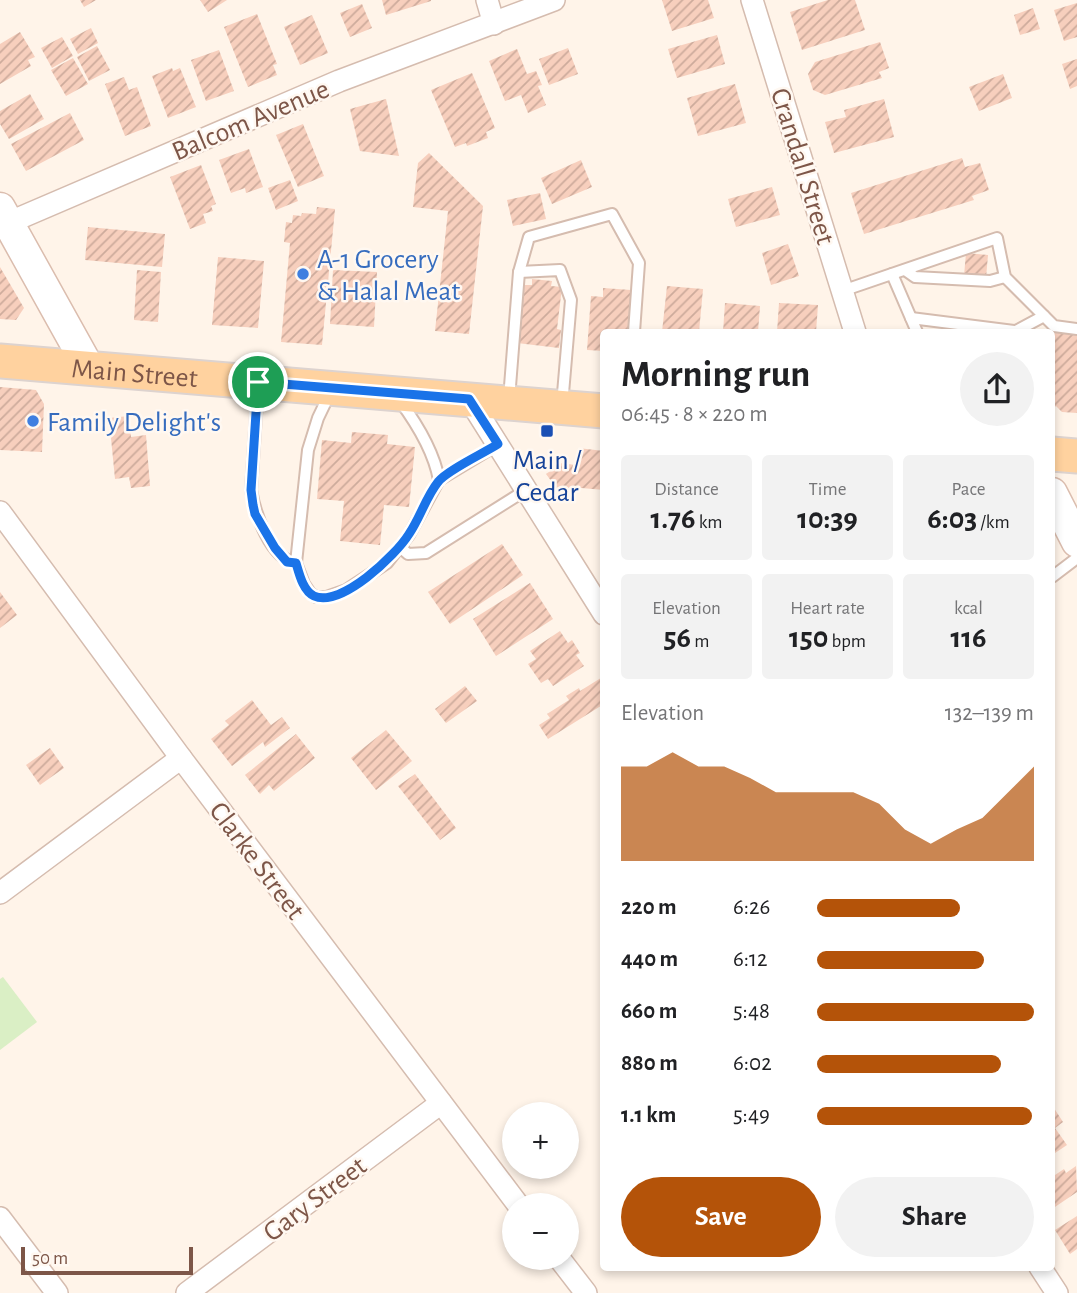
<!DOCTYPE html>
<meta charset="utf-8">
<style>
:root{--surface:#fff;--page:#f2f2f2;--text:#202124;--muted:#757577;--accent:#b45309}
body{margin:0;font-family:"Alegreya Sans",sans-serif;background:var(--page);color:var(--text);height:100vh;display:flex;flex-direction:column;font-size:26px;white-space:nowrap}
*{box-sizing:border-box;margin:0}
p{font-size:23px;color:var(--muted)}
.icon{flex:none;width:38px;height:38px;fill:none;stroke:currentColor;stroke-width:2;stroke-linecap:round;stroke-linejoin:round}
.map{position:relative;flex:1;overflow:hidden}
.panel{position:absolute;left:600px;top:329px;width:455px;height:942px;display:flex;flex-direction:column;background:var(--surface);border-radius:7px;box-shadow:0 4px 10px #0003}
.panel>*{flex:none}
.buttons{position:absolute;left:502px;top:1102px;display:grid;gap:14px}
.buttons a{display:grid;place-items:center;width:77px;height:77px;border-radius:50%;background:var(--surface);box-shadow:0 4px 10px #0003;font-size:35px}
.scale{position:absolute;left:21px;bottom:18px;width:172px;box-sizing:border-box;padding-left:7px;border:4px solid #7d5648;border-top:0;font-size:19px;line-height:24px;white-space:nowrap;color:#7d5648;-webkit-text-stroke:5px #fff8f1;paint-order:stroke}
.pin{position:absolute;display:grid;place-items:center;width:60px;height:60px;color:#fff;margin:-30px;border:4px solid #fff;border-radius:50%;box-shadow:0 2px 7px #0007}
.round{display:grid;place-items:center;flex:none;width:74px;height:74px;border-radius:37px;background:var(--page)}
.headline{display:flex;align-items:center;justify-content:space-between;height:119px;padding:0 21px}
h1{font-size:38px;font-weight:600;line-height:52px}
.stats{display:grid;grid-template-columns:repeat(3,1fr);gap:10px;height:119px;padding:7px 21px}
.stats div{display:grid;align-content:center;border-radius:7px;background:var(--page);text-align:center}
.stats b{font-size:30px;font-weight:600}
.stats small{font-size:19px;font-weight:400}
.stats p{font-size:19px}
.chart{height:196px;padding:14px 21px}
.chart p{display:flex;justify-content:space-between}
.chart svg{width:100%;height:126px;margin-top:7px;fill:var(--accent);opacity:.7}
.button{display:flex;gap:14px;margin-top:auto;padding:14px 21px}
.button a{flex:1;height:80px;border-radius:42px;background:var(--accent);color:#fff;font-size:28px;font-weight:600;line-height:80px;text-align:center}
.button a+a{background:var(--page);color:var(--text)}
ul{padding:0 21px;list-style:none;font-size:23px}
li{display:grid;grid-template-columns:112px 84px 1fr;align-items:center;height:52px}
li i{height:18px;border-radius:9px;background:var(--accent)}
.map>svg:first-child{display:block}
</style>
<div class="map">
<svg width="1077" height="1293" viewBox="0 0 1077 1293">
<defs>
<pattern id="building-hatch" width="6" height="6" patternUnits="userSpaceOnUse" patternTransform="scale(1.75)"><rect width="6" height="6" fill="#f7cfbd"/><path d="M-1 1l2-2M0 6l6-6M5 7l2-2" fill="none" stroke="#cdab9c"/></pattern>
</defs>
<rect width="100%" height="100%" fill="#fff4e9"/>
<polygon fill="#daefc5" points="3,977 37,1022 0,1050 0,979"/>
<g fill="url(#building-hatch)">
<polygon points="80,0 96,0 84,7"/>
<polygon points="200,0 227,0 208,12"/>
<polygon points="382,0 431,0 431,1 386,15"/>
<polygon points="662,0 708,0 714,18 672,31"/>
<polygon points="828,0 855,0 865,30 802,50 790,12"/>
<polygon points="1077,3 1077,37 1064,41 1054,10"/>
<polygon points="362,4 372,28 350,37 340,13"/>
<polygon points="1033,8 1040,29 1020,35 1014,15"/>
<polygon points="257,14 277,64 273,65 277,75 248,87 224,27"/>
<polygon points="312,15 328,53 300,65 284,27"/>
<polygon points="91,28 98,43 78,54 70,39"/>
<polygon points="20,32 35,57 28,60 31,66 0,84 0,44"/>
<polygon points="717,35 725,64 677,78 668,49"/>
<polygon points="62,37 73,56 52,68 41,48"/>
<polygon points="880,42 889,68 879,72 882,78 825,95 813,90 808,74 815,62"/>
<polygon points="97,46 110,70 89,81 77,57"/>
<polygon points="568,48 578,74 549,85 539,59"/>
<polygon points="517,49 527,74 536,71 542,85 538,86 546,105 528,113 521,95 505,101 489,61"/>
<polygon points="219,50 234,91 206,101 191,60"/>
<polygon points="73,58 88,84 66,96 51,70"/>
<polygon points="1077,59 1077,86 1070,89 1062,64"/>
<polygon points="172,68 173,71 180,68 196,107 168,118 152,76"/>
<polygon points="472,73 495,128 486,132 488,138 467,146 466,143 455,147 431,90"/>
<polygon points="1003,74 1012,98 979,111 969,87"/>
<polygon points="124,77 129,90 137,87 151,126 125,136 105,84"/>
<polygon points="735,84 746,123 698,136 687,98"/>
<polygon points="30,94 44,119 9,139 0,124 0,111"/>
<polygon points="386,99 399,156 360,151 350,109"/>
<polygon points="884,99 894,137 834,153 825,122 846,117 844,110"/>
<polygon points="70,113 84,140 26,171 11,144"/>
<polygon points="303,124 324,176 298,187 276,135"/>
<polygon points="249,149 263,187 246,193 245,188 231,193 219,160"/>
<polygon points="429,153 483,206 469,334 435,331 448,211 413,207 418,163"/>
<polygon points="962,158 965,167 980,163 989,190 972,196 974,200 864,234 851,193"/>
<polygon points="581,160 592,187 552,204 541,178"/>
<polygon points="201,165 216,204 211,206 213,211 203,214 206,223 190,229 170,177"/>
<polygon points="290,180 298,201 276,210 268,188"/>
<polygon points="772,187 780,215 736,227 728,199"/>
<polygon points="540,193 546,219 513,226 507,200"/>
<polygon points="317,207 335,209 322,345 281,342 290,243 284,242 286,222 292,223 293,215 301,216 302,213 316,214"/>
<polygon points="88,227 165,234 162,267 85,260"/>
<polygon points="788,244 799,276 771,285 762,253"/>
<polygon points="966,253 988,255 986,278 964,276"/>
<polygon points="218,257 264,261 258,328 212,325"/>
<polygon points="0,267 24,308 16,320 0,319"/>
<polygon points="137,270 161,272 158,322 134,320"/>
<polygon points="333,270 377,272 374,327 330,324"/>
<polygon points="532,279 552,281 551,286 562,287 557,329 561,330 559,348 517,343 524,285 532,285"/>
<polygon points="667,286 703,289 699,332 662,332"/>
<polygon points="603,288 631,290 628,332 604,332 604,351 587,350 591,296 603,297"/>
<polygon points="725,303 760,306 758,332 723,332"/>
<polygon points="779,303 818,305 816,332 777,332"/>
<polygon points="1052,332 1077,335 1077,413 1062,412 1056,406 1052,410"/>
<polygon points="0,387 36,390 44,404 42,452 0,450"/>
<polygon points="129,416 131,437 146,435 150,486 131,488 129,477 115,479 109,418"/>
<polygon points="352,432 388,435 387,444 415,447 409,507 384,505 380,545 340,541 344,501 317,499 322,440 351,443"/>
<polygon points="578,448 604,451 604,490 570,487 560,493 546,474 562,463 575,465"/>
<polygon points="502,544 523,575 450,624 428,592"/>
<polygon points="530,583 553,619 496,656 473,619"/>
<polygon points="0,592 17,615 0,628"/>
<polygon points="560,631 568,643 572,640 580,653 576,655 584,666 553,686 548,679 541,683 528,664 536,659 530,651"/>
<polygon points="604,676 604,704 548,739 539,725 550,718 547,714 569,700 566,696 579,688 580,691"/>
<polygon points="465,686 477,701 446,723 435,709"/>
<polygon points="252,700 271,725 282,717 290,728 265,747 263,742 232,766 211,739 229,725 225,721"/>
<polygon points="386,730 412,761 376,790 351,758"/>
<polygon points="296,734 315,758 274,791 269,785 260,794 245,775"/>
<polygon points="50,748 64,768 40,785 26,765"/>
<polygon points="415,774 456,828 440,840 398,786"/>
<polygon points="1052,1105 1063,1122 1055,1128 1067,1145 1052,1155"/>
<polygon points="1076,1166 1077,1192 1052,1209 1052,1177 1064,1169 1066,1173"/>
<polygon points="1077,1216 1077,1249 1070,1254 1055,1230"/>
</g>
<g fill="none" stroke-linecap="round" stroke-linejoin="round">
<defs>
<g id="lane">
<polyline points="905,270 915,277 990,281 1005,277"/>
<polyline points="519,272 560,270 571,300 562,405"/>
<polyline points="892,274 917,332"/>
<polyline points="842,291 997,238 1005,277 1054,326 1077,329"/>
<polyline points="911,318 1014,331"/>
<polyline points="1014,332 1044,316"/>
<path d="M 258,385 L 251,490 C 255,513 270,559 296,563"/>
<polyline points="330,393 318,418 308,450 296,563 304,584 310,593 316,597 326,597 346,590 387,563 409,535 439,480 497,445"/>
<polyline points="509,399 519,272 529,237 612,214 639,263 634,332"/>
<path d="M 400,401 C 417,424 434,452 439,480"/>
<polyline points="400,547 408,554 426,553 526,490"/>
<polyline points="1052,577 1077,558"/>
</g>
<g id="street">
<polyline points="487,0 494,24"/>
<polyline points="752,0 855,332"/>
<polyline points="8,223 339,81 554,0"/>
<polyline points="469,399 604,614"/>
<polyline points="0,512 181,758 519,1206"/>
<polyline points="0,893 181,758"/>
<polyline points="0,1218 57,1293"/>
<polyline points="559,1258 586,1293"/>
<polyline points="1040,1267 1057,1293"/>
<polyline points="187,1293 441,1103"/>
</g>
<g id="secondary">
<polyline points="0,208 89,368"/>
<polyline points="1052,493 1077,542"/>
</g>
<g id="primary">
<path id="s1" d="M 0,361 L 604,411"/>
<polyline points="1052,454 1077,456"/>
</g>
</defs>
<use href="#lane" stroke="#d5bcaf" stroke-width="14"/>
<use href="#street" stroke="#d5bcaf" stroke-width="24"/>
<use href="#secondary" stroke="#dbbdae" stroke-width="33"/>
<use href="#primary" stroke="#ddd3cf" stroke-width="37"/>
<use href="#lane" stroke="#fff" stroke-width="10"/>
<use href="#street" stroke="#fff" stroke-width="21"/>
<use href="#secondary" stroke="#fff" stroke-width="30"/>
<use href="#primary" stroke="#ffd29f" stroke-width="33"/>
</g>
<g fill="none" stroke-linecap="round" stroke-linejoin="round">
<defs>
<path id="route" d="M 258,382 L 469,399 L 498,444 C 484,453 446,471 438,482 C 426,497 420,518 409,534 C 396,555 341,608 314,596 C 303,591 299,573 296,563 L 287,562 L 275,548 L 255,514 L 253,505 L 251,490 Z"/>
</defs>
<use href="#route" stroke="#fff" stroke-width="14"/>
<use href="#route" stroke="#1a73e8" stroke-width="9"/>
</g>
<g fill="#3f7fe0" stroke="#fff8f1" stroke-width="2.5">
<circle cx="303" cy="274" r="7"/>
<circle cx="33" cy="421" r="7"/>
</g>
<rect fill="#1a4fb4" stroke="#fff8f1" stroke-width="2.5" x="540" y="424" width="14" height="14" rx="3.5"/>
<g text-anchor="middle" stroke-width="5" stroke-linejoin="round" paint-order="stroke">
<g font-size="28" fill="#7d5648" stroke="#fff8f1">
<text transform="translate(250 119) rotate(-23)" y="10">Balcom Avenue</text>
<text transform="translate(804 166) rotate(73)" y="10">Crandall Street</text>
<text dy="10" stroke="none"><textPath href="#s1" startOffset="135">Main Street</textPath></text>
<text transform="translate(258 860) rotate(53)" y="10">Clarke Street</text>
<text transform="translate(314 1198) rotate(-37)" y="10">Gary Street</text>
</g>
<g font-size="28" fill="#366cbe" stroke="#fff8f1" text-anchor="start">
<text x="317" y="268">A-1 Grocery<tspan x="317" dy="32">&amp; Halal Meat</tspan></text>
<text x="47" y="431">Family Delight's</text>
</g>
<g font-size="28" fill="#164399" stroke="#fff8f1">
<text x="547" y="469">Main /<tspan x="547" dy="32">Cedar</tspan></text>
</g>
</g>
</svg>
<div class="buttons">
<a>+</a>
<a>−</a>
</div>
<div class="scale">50 m</div>
<div class="pin" style="left:258px;top:382px;background:#1e9e55"><svg class="icon" aria-label="arrive" viewBox="0 0 24 24"><path d="M6 21V4h12l-3 4 3 4H6"/></svg></div>
<section class="panel">
<div class="headline"><div><h1>Morning run</h1><p>06:45 · 8 × 220 m</p></div><a class="round"><svg class="icon" aria-label="share" viewBox="0 0 24 24"><path d="M12 15V3M7 8l5-5 5 5M5 13v7h14v-7"/></svg></a></div>
<div class="stats">
<div><p>Distance</p><b>1.76<small> km</small></b></div>
<div><p>Time</p><b>10:39</b></div>
<div><p>Pace</p><b>6:03<small> /km</small></b></div>
</div>
<div class="stats">
<div><p>Elevation</p><b>56<small> m</small></b></div>
<div><p>Heart rate</p><b>150<small> bpm</small></b></div>
<div><p>kcal</p><b>116</b></div>
</div>
<div class="chart"><p><span>Elevation</span>132–139 m</p>
<svg viewBox="0 0 160 44" preserveAspectRatio="none"><path d="M0 44V11L10 11L20 6L30 11L40 11L50 15L60 20L70 20L80 20L90 20L100 24L110 33L120 38L130 33L140 29L150 20L160 11V44z"/></svg>
</div>
<ul>
<li><b>220 m</b>6:26<i style="width:66%"></i></li>
<li><b>440 m</b>6:12<i style="width:77%"></i></li>
<li><b>660 m</b>5:48<i style="width:100%"></i></li>
<li><b>880 m</b>6:02<i style="width:85%"></i></li>
<li><b>1.1 km</b>5:49<i style="width:99%"></i></li>
</ul>
<div class="button"><a>Save</a><a>Share</a></div>
</section>
</div>
